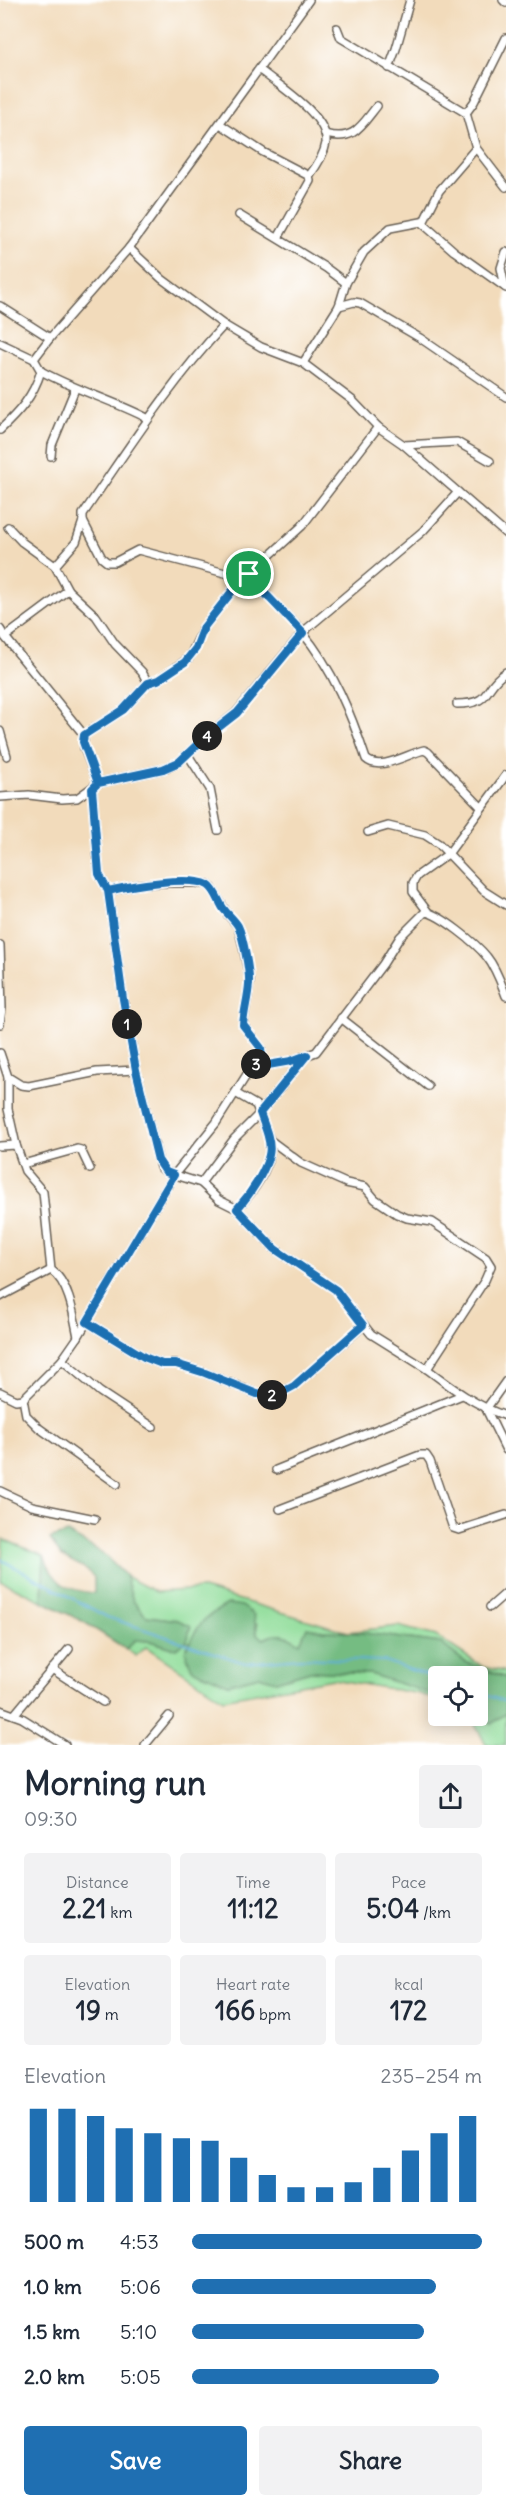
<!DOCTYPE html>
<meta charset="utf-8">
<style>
:root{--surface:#fff;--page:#f2f2f3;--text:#1f2937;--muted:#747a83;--accent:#1f6fb2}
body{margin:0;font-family:Delius,sans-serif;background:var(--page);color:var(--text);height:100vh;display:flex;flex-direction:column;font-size:22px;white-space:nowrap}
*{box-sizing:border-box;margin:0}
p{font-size:20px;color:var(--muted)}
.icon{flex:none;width:33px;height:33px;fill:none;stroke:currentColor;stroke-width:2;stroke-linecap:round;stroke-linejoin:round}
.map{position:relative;height:1745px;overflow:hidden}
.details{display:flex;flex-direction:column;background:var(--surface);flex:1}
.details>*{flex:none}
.controls{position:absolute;left:428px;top:1666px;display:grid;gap:12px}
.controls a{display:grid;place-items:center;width:60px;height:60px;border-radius:6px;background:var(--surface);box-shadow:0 3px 15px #0003;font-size:30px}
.pin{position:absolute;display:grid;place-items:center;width:51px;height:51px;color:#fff;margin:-26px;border:3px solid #fff;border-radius:50%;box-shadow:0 2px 6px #0007}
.km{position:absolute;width:30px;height:30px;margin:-15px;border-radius:50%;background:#222;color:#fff;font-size:16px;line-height:30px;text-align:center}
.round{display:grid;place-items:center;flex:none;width:63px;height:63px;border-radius:6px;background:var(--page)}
.overview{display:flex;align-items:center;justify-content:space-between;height:102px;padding:0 24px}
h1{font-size:33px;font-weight:800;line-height:45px}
.figures{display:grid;grid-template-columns:repeat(3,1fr);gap:9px;height:102px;padding:6px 24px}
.figures div{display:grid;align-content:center;border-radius:6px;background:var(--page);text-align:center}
.figures b{font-size:26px;font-weight:800}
.figures small{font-size:16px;font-weight:400}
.figures p{font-size:16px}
.chart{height:168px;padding:12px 24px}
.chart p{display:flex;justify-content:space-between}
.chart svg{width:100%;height:108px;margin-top:6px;stroke:var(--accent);stroke-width:6}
.action{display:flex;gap:12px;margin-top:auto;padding:12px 24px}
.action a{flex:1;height:69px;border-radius:6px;background:var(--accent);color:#fff;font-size:24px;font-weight:800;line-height:69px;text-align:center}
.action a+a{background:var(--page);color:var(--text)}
ul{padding:0 24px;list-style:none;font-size:20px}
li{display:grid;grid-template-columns:96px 72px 1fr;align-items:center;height:45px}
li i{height:15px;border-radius:8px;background:var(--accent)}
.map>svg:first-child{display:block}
</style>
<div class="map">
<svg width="506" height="1745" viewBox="0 0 506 1745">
<rect width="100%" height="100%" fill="#fff"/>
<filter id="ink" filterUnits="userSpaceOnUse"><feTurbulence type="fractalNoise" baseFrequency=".0167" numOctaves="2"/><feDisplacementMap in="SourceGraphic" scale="12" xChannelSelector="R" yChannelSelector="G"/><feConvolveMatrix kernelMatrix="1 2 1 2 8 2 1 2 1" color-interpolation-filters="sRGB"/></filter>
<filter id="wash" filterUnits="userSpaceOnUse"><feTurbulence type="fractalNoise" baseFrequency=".008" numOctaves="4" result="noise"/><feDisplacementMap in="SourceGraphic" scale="24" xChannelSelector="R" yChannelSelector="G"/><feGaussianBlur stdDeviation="1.35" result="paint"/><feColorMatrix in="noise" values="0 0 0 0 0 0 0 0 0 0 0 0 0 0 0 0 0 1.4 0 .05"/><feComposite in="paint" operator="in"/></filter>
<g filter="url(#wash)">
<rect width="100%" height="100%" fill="#f2dbbb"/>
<g fill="#90dd9a" stroke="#567c5b" stroke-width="1.5">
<polygon points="3,1539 44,1556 42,1601 1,1581"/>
<path d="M 125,1576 L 156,1592 L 203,1589 L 348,1632 L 398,1626 L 436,1636 L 483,1667 L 506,1672 L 506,1678 L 465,1662 L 440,1643 L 364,1633 L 324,1631 L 307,1627 L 300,1643 C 288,1635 277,1631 264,1639 L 257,1634 L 257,1623 L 229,1684 L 259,1676 L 276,1681 L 310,1671 L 370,1674 L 435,1694 L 438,1696 L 438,1701 L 420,1694 L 333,1679 L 223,1699 L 146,1647 L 136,1656 L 126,1649 L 135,1640 L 150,1641 L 176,1649 L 178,1620 L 146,1616 L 133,1601 Z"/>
<polygon points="477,1713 491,1724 506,1713 506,1745 486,1745 471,1716 477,1716"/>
</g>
<g fill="#74bc82" stroke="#486c4f" stroke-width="1.5">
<path d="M 67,1533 L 101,1552 L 125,1575 L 133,1601 L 146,1616 L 178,1620 L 191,1626 L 187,1641 L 176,1649 L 150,1641 L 135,1640 L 126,1649 L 84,1622 L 42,1601 L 44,1556 C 54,1583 65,1590 94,1593 L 94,1577 L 83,1567 L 61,1556 L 50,1539 Z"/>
<path d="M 228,1604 L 242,1606 L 254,1615 L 257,1634 L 264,1639 C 277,1631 288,1635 300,1643 L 307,1627 L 324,1631 L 364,1633 L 440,1643 L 465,1662 L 506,1678 L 506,1713 L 491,1724 L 477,1713 L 477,1677 L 438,1677 L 438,1696 L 370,1674 L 310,1671 L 276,1681 L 259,1676 L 228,1684 L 192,1669 L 185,1651 C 199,1623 201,1619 228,1604 Z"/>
</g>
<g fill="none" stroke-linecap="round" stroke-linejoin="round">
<g stroke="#5daed8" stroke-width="2">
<polyline points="0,1559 107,1617 245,1663 300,1658 384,1661 438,1679"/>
<polyline points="477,1692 506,1702"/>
</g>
</g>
</g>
<g filter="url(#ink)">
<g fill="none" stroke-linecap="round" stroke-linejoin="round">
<defs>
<g id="minor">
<polyline points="503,0 506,3"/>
<polyline points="337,28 341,38 466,113 476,148 506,187"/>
<polyline points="389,68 396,49 410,0"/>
<path d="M 260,70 C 278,85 329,116 326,143 C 324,155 316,167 309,176"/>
<polyline points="466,113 474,102 506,38"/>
<polyline points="220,124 263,152 309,176 310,181 278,238"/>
<path d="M 325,134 C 354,142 361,126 377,106"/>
<polyline points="239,215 326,268 346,283"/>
<polyline points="423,223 439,191 476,148"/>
<polyline points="129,248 162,279 224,325 261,347 303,363 352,400 378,427 404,445 506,534"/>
<polyline points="505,287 501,268 506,252"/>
<polyline points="0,306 50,338"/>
<polyline points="339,306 354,302 360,303 420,338 506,397"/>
<path d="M 224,325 C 170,383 128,449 83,514 L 83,521 L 76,542 L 55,566 L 68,590 L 96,616 L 115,644 L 142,672 L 148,683 L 158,680 L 189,658 L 204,627 L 237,585 L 302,526 L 378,427"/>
<path d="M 0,343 L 34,359 L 41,371 C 33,397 19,412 0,430"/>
<polyline points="34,359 50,338 129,248 309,0"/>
<polyline points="303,363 339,306 346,283 364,252 390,228 421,222 454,251 506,288"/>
<path d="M 41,371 C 75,390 112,400 147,418"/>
<polyline points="404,445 457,442 490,461"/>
<polyline points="51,456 52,445 75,389"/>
<polyline points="83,521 102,558 107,562 115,562 138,550 244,578"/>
<polyline points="8,527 22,542 55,566"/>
<path d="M 250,574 C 264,596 285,612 302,632 C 333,669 351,714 366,759 C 380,772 407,754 424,750 L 428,752 L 481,807"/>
<polyline points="0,629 5,637 68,590"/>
<polyline points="5,637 84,735"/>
<path d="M 457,704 C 494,704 481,688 506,672"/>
<polyline points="0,731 7,756"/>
<polyline points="188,755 210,789 218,830"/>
<polyline points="98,783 84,748 84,735 123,710 148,683"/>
<polyline points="92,789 99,874 108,891 123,999 136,1070 160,1167 166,1172 201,1183 219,1200 237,1209 275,1249 336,1290 371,1334 427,1369 485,1280 491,1266 486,1258 432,1222 407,1218 397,1214 375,1199 365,1187 346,1183 301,1163 270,1140 256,1105 237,1094"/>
<polyline points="0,797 29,795 62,799 77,798 98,783 163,769 179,762 201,741 236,713 303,632 423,531 458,492"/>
<polyline points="368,832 388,826 425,835 439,844 484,891 506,905"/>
<polyline points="428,912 413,892 413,883 417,876 448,854 506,775"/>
<polyline points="0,945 2,1008 0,1024"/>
<polyline points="341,1018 428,1086"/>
<polyline points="0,1053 8,1077 21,1085 29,1086 97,1072 136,1070"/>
<path d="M 251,1068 L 291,1061 L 316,1052 L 383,964 L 400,937 L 425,912 C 440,914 477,944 487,957 C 496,968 501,983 506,996"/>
<polyline points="8,1077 8,1109 16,1145"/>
<path d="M 0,1146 L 16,1145 L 25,1171 L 43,1192 L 51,1270 C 69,1282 74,1316 78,1337 L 62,1360 L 23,1399 L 16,1400 L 0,1392"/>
<polyline points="23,1164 77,1149 81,1150 90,1169"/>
<polyline points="201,1183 234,1139 260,1113 305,1057"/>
<path d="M 237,1209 C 254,1191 273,1165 270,1140"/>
<polyline points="0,1297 51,1270"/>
<polyline points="87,1322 144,1357 162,1364 176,1364 205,1373 257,1394 277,1395 294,1386 364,1325"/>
<polyline points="78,1337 174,1175 216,1123 251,1068 262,1057 261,1048 243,1025 250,981 243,946 238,926 228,915 212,888 207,884 196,883 161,883 142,884 108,891"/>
<polyline points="62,1360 100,1392 153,1427"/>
<path d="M 427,1369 C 452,1388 476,1406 506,1416"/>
<polyline points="506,1381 486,1409 506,1450"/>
<polyline points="23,1399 26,1415 39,1428 117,1484"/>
<polyline points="276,1470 462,1395"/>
<polyline points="0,1491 32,1506 95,1519"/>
<polyline points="280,1509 420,1455 426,1455 430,1461 453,1528 459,1530 506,1515"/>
<polyline points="490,1607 506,1593"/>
<polyline points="52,1669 103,1702"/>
<polyline points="0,1710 22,1718 65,1745"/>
<polyline points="14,1715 69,1649"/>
<polyline points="145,1745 169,1716"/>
</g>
</defs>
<use href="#minor" stroke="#675f54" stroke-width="10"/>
<use href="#minor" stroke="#fff" stroke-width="7"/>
</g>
</g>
<g fill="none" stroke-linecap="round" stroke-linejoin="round" filter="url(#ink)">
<defs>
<path id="route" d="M 249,574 L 237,585 L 204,627 L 196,648 L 185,662 L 158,680 L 148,683 L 123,710 L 84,735 L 83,742 L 98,783 L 92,789 L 99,874 L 108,891 L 123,999 L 136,1070 L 158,1160 L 166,1172 L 174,1175 L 87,1322 L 144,1357 L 162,1364 L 176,1364 L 205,1373 L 257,1394 L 277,1395 L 294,1386 L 363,1325 L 336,1290 L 275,1249 L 237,1209 C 245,1200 251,1192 257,1182 C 275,1151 272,1146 260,1113 L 307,1055 L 291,1061 L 251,1068 L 262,1057 L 261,1048 L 243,1025 C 244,1011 248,998 249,984 C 250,973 243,936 238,926 C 234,919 227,914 223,908 C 219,902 215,889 208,885 C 190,875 129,886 108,891 L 99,874 L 92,789 L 98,783 L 163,769 L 179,762 L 201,741 L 237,713 L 303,633 L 257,585 L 249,574"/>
</defs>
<use href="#route" stroke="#fff" stroke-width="12"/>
<use href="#route" stroke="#1f6fb2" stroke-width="8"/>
</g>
</svg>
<div class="controls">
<a><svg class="icon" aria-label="locate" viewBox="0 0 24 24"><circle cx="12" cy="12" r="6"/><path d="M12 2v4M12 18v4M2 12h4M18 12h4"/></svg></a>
</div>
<div class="pin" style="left:249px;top:574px;background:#1e9e55"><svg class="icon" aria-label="arrive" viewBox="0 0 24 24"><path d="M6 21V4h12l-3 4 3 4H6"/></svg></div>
<b class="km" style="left:127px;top:1024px">1</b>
<b class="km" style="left:272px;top:1395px">2</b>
<b class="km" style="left:256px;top:1064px">3</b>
<b class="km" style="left:207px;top:736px">4</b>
</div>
<section class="details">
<div class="overview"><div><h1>Morning run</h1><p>09:30</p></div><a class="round"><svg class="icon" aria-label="share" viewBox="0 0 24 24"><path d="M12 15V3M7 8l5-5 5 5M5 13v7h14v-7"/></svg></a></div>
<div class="figures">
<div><p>Distance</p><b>2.21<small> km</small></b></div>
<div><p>Time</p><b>11:12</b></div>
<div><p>Pace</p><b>5:04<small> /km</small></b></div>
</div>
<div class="figures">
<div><p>Elevation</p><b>19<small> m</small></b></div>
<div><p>Heart rate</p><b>166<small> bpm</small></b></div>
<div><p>kcal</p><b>172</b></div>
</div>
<div class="chart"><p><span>Elevation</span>235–254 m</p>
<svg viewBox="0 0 160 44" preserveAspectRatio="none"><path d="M5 44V6M15 44V6M25 44V9M35 44V14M45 44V16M55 44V18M65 44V19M75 44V26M85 44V33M95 44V38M105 44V38M115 44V36M125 44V30M135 44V23M145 44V16M155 44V9"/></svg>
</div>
<ul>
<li><b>500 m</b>4:53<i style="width:100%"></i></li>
<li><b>1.0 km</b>5:06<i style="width:84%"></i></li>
<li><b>1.5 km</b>5:10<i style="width:80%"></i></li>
<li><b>2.0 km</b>5:05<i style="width:85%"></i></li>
</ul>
<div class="action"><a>Save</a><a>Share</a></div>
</section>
